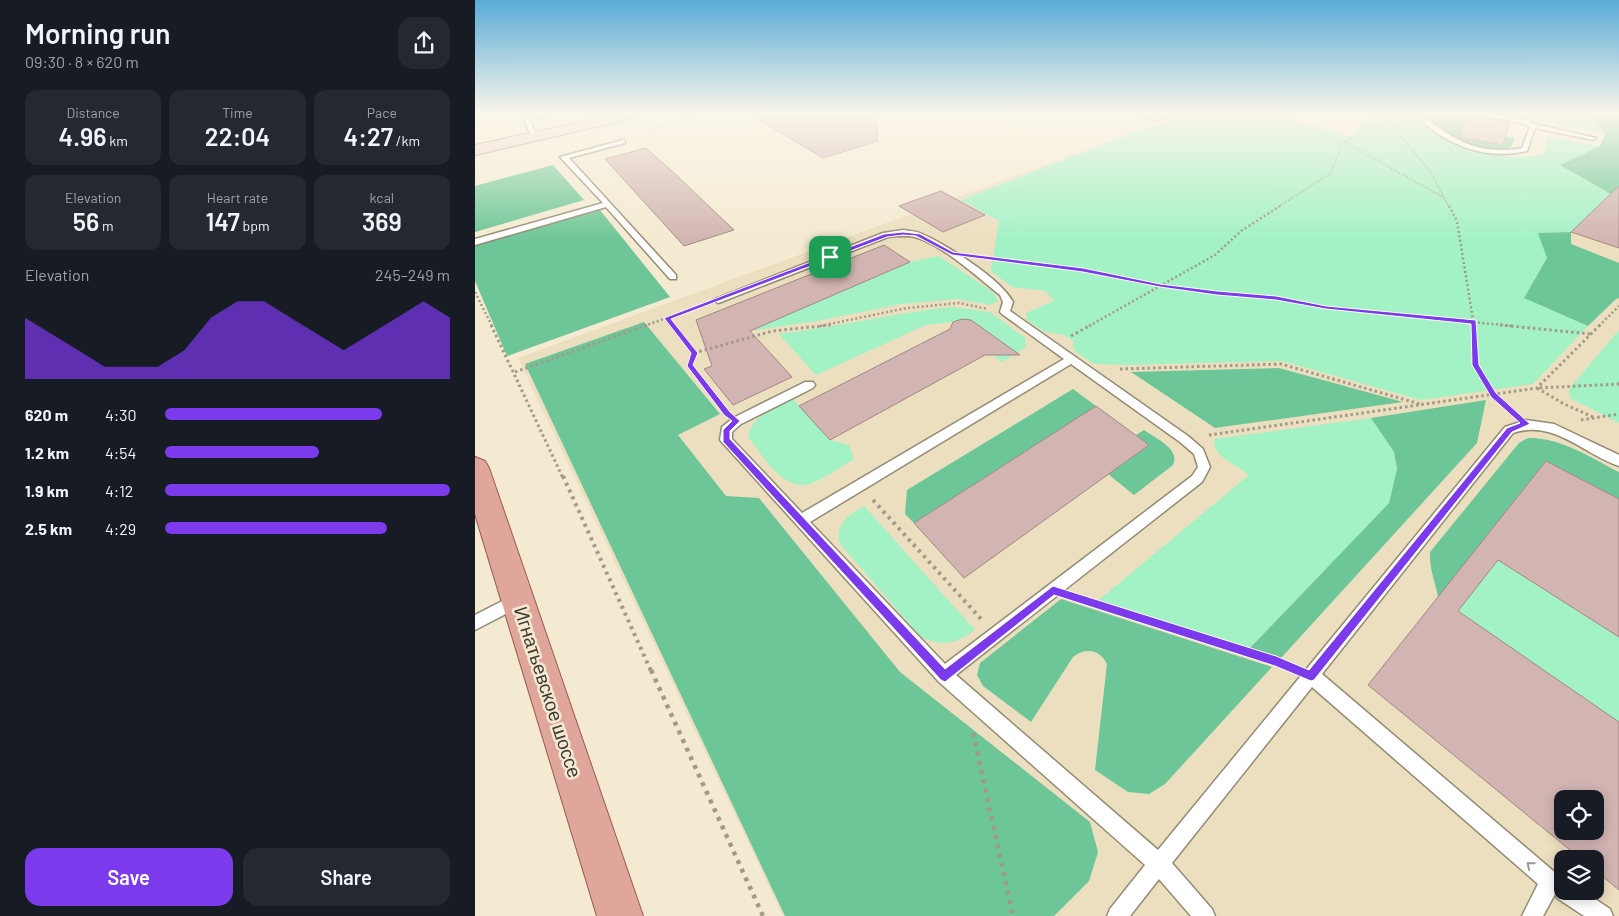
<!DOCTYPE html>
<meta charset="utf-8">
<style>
:root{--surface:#171b24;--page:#242831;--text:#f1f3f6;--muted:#9ea1a6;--accent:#7c3aed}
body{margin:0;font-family:Barlow,sans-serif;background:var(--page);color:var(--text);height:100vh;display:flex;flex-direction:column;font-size:19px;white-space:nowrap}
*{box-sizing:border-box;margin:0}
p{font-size:16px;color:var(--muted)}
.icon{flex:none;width:28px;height:28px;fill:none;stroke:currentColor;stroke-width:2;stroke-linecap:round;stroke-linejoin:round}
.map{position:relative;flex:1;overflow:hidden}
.sheet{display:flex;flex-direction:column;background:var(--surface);width:475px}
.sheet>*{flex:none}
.controls{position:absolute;left:1079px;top:790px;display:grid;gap:10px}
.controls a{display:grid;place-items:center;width:50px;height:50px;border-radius:10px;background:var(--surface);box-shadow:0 2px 12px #0003;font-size:25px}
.pin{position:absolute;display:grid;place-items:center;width:42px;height:42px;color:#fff;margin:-21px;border-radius:10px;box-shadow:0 2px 8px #0006}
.round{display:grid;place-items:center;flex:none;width:52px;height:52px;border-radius:15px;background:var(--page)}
.overview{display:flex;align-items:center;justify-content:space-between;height:85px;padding:0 25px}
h1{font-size:28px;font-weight:600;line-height:38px}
.metrics{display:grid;grid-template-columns:repeat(3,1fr);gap:8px;height:85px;padding:5px 25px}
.metrics div{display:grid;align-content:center;border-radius:12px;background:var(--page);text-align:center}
.metrics b{font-size:25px;font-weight:600}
.metrics small{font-size:14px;font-weight:400}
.metrics p{font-size:14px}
.chart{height:140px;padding:10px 25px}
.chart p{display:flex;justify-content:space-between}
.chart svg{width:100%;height:90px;margin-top:5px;fill:var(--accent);opacity:.7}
.button{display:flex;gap:10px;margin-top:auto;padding:10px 25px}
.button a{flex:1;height:58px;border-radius:15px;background:var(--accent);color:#fff;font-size:20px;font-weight:600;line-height:58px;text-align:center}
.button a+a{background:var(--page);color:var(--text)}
ul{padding:0 25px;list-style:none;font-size:16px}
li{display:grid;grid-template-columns:80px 60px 1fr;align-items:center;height:38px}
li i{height:12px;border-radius:6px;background:var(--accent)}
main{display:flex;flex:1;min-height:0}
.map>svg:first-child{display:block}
</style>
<main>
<section class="sheet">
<div class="overview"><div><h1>Morning run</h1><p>09:30 · 8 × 620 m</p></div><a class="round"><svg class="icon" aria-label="share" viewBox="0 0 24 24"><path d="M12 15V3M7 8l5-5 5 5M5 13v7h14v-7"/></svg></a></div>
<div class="metrics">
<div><p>Distance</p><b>4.96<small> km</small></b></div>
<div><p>Time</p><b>22:04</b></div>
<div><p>Pace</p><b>4:27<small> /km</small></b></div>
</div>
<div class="metrics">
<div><p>Elevation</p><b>56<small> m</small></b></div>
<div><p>Heart rate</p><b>147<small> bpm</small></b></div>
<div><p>kcal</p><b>369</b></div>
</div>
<div class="chart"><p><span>Elevation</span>245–249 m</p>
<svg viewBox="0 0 160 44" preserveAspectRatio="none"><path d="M0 44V14L10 22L20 30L30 38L40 38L50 38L60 30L70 14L80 6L90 6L100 14L110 22L120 30L130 22L140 14L150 6L160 14V44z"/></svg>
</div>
<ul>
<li><b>620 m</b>4:30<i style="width:76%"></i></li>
<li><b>1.2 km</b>4:54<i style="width:54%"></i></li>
<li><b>1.9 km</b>4:12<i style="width:100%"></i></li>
<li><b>2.5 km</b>4:29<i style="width:78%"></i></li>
</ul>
<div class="button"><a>Save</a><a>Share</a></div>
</section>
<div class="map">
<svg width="1144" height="916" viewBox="0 0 1144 916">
<rect width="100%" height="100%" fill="#f4ead1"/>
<path fill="#ebdfbf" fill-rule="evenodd" d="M 727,113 L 794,113 L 876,137 L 898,113 L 935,113 L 972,141 L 1006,152 L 1085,165 L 1097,232 L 1144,248 L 1144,916 L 308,916 L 43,358 L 673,127 ZM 1088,799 L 1120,799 L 1120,831 L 1088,831 ZM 1088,859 L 1120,859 L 1120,891 L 1088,891 Z"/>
<g fill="#a2f2c6">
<polygon points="727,113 794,113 876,137 898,113 935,113 972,141 1006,152 1040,158 1069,154 1073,137 1125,146 1085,165 1136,194 1096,232 1064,234 1072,258 1049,298 1113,326 1058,384 946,400 807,361 650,365 619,364 600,351 598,346 599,341 589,335 570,332 552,320 551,313 579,301 571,291 537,287 516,271 524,221 486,200 673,127"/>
<polygon points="1021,113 1119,113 1118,117 1130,134"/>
<polygon points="464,256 519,293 523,301 515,305 483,299 426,304 342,321 275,331 435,262"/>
<path d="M 478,307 L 515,312 L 550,338 L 551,347 L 527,362 L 519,355 L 527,350 L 527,342 L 496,320 L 487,319 L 478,322 L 451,325 L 341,375 L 304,334 C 362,327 419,313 478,307 Z"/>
<polygon points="1144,330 1144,423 1095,398 1094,389"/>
<path d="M 318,399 L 355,440 L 374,445 L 379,459 C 365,467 350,479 334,484 C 307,491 287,454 273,437 C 276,416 300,408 318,399 Z"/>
<path d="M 896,418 L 919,452 L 922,469 L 914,503 L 775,648 L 624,600 L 774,475 C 762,464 738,458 739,439 Z"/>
<path d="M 389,506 L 500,630 C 480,644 469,647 446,637 L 365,544 C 359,525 374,515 389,506 Z"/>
<polygon points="1023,560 1144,637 1144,722 983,611"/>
</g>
<g fill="#6dc697">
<path d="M 947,113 L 993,115 L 984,137 L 1028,145 L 1031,136 L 1040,138 C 1038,142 1038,146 1034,148 C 1023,154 988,144 978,137 C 967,130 957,121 947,113 Z"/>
<polygon points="1119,113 1144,113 1144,186 1136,194 1085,165 1125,146 1130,134 1118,117"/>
<polygon points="78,165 109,200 0,232 0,186"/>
<polygon points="125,210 195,297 32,356 0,281 0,245"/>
<polygon points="1096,232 1096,244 1144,263 1144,298 1141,299 1113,326 1049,298 1072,258 1063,233"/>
<polygon points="169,322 245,414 203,435 251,496 284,498 425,672 615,822 623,852 614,881 579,916 310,916 50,364"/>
<polygon points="804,368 928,402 740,428 656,372"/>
<polygon points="598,389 621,406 439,523 430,514 432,490"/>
<polygon points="1011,400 1002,443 806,658 775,648 914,503 922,469 919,452 896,418"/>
<path d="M 669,430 C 680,438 706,449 698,465 L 659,495 L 633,474 L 674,445 L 661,435 Z"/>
<path d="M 1053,438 C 1086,437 1116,458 1144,472 L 1144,499 L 1071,461 L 963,597 C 960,581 954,568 955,552 L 1044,443 Z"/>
<path d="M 586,599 L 797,667 L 690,784 L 674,794 L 653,792 L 620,770 L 632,664 C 625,650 611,647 598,657 L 556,722 L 508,686 L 502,675 L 505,663 Z"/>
</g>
<g fill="#d2b5b2" stroke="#a28784" fill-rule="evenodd">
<polygon points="273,113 400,113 403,141 348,158"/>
<polygon points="993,115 1035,122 1028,145 984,137"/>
<polygon points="171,148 198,172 259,230 209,246 130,159"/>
<polygon points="1144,186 1144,248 1096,232"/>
<polygon points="466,191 510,215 468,232 424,206"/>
<polygon points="409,245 435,262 275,331 317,377 258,405 229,369 237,366 221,320"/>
<polygon points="487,319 496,320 545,355 510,355 355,440 324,406 475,329 478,322"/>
<polygon points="621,406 674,445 489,578 439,523"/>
<path d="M 1071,461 L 1144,499 L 1144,637 L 1023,560 L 983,611 L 1144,722 L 1144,890 L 1120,870 L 1120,859 L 1106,859 L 893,685 ZM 1088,799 L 1120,799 L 1120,831 L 1088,831 Z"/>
</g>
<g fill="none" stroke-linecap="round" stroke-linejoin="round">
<defs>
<g id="service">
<polygon points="74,113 85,113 55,120 62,137 57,138 49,119"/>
<path d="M 661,113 C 668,112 676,117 683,116 C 689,115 693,112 700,113 L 681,121 Z"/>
<path d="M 938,113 L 944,113 C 978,139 1002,156 1047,148 L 1055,127 L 1047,123 L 1006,115 L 1003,113 L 1014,113 L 1049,119 L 1060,124 L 1121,138 L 1118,140 L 1060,128 L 1052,151 C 1009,161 968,144 938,113 Z"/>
<polygon points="148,140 150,141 150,143 94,158 201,275 201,279 195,279 131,207 0,245 0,239 128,203 85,157"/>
<path d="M 428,230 C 434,231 442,231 447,234 C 472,245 526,279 538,302 L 535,311 L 713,436 L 728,449 L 735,467 L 727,482 L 481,675 L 683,850 L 1030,427 L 1051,420 L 1079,424 L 1144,455 L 1144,466 C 1108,454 1079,419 1038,433 L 847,674 L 1083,875 L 1088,881 L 1088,891 L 1108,891 L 1135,909 L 1138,916 L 1109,916 L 1082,898 L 1080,894 L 1068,916 L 1047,916 L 1063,884 L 837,687 L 697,863 L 737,909 L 740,916 L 716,916 L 684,879 L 655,916 L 632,916 L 635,909 L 670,865 L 464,682 L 245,440 L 247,427 L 258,418 L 330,382 L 338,382 L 340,385 L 338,388 L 266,424 L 257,432 L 257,439 L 327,513 L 589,359 L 527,314 L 525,312 L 528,302 L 525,295 C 502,277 468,245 440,237 C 431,235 422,236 413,237 L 246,302 L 243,303 L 238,300 L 408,233 ZM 596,364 L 705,442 L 719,454 L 723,467 L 717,476 L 470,664 L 335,522 Z"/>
<polygon points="43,593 48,595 51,600 48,605 0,630 0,615"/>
</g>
<polygon id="secondary" points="147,113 171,113 164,117 0,155 0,145"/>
<polygon id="primary" points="0,457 10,461 14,468 168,916 122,916 0,514"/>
</defs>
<use href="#service" stroke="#948b74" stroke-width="3"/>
<use href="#secondary" stroke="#948b74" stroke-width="2"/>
<use href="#primary" stroke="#9a5a4c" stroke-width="2"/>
<g stroke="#a29a89" stroke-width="2" stroke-dasharray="1 2" stroke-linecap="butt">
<polyline points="915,123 956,173 974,207"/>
<polyline points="176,129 238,113"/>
<polyline points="869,142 968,197"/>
<polyline points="803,207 856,173 868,142 899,127 915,123 916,113"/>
</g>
<g stroke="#a29a89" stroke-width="2.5" stroke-dasharray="2 2.5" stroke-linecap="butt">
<polyline points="974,206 982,221 999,326"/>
<polyline points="517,259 608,270 685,286 801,298 851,307 1037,326"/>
<polyline points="0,292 17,326"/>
<polyline points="192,318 198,326"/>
<polyline points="169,326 225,306"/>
<polyline points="345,326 432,308 484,303 513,309"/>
<polyline points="614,326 740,255 766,231 805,206"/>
<polyline points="1124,326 1144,306"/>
</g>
<g stroke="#a29a89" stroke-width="3" stroke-dasharray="2.5 3" stroke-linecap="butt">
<polyline points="16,325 88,478"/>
<polyline points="197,325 219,353 215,365 248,408"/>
<polyline points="999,325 1001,365 1019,395 1035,410"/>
<polyline points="1025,325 1116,334"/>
<polyline points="596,336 616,325"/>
<polyline points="219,353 298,331 356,325"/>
<polyline points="645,369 806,364 945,404"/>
<polyline points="40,372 172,325"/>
<polyline points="1118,417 1089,404 1062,388 1144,384"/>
<polyline points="1106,420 1144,414"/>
<polyline points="734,435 1062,388 1125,325"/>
</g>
<g stroke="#a29a89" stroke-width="4" stroke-dasharray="3 4.5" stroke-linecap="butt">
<polyline points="88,476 176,671"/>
<polyline points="398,500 507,620"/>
<polyline points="602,598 815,667"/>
</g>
<g stroke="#a29a89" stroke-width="4.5" stroke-dasharray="4 5.5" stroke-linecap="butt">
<polyline points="176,670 288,916"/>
<polyline points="498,733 538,916"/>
</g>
<use href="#service" fill="#fff" fill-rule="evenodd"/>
<use href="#secondary" fill="#f0d3ce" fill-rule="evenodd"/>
<use href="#primary" fill="#e0a69c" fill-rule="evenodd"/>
</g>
<defs><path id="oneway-chevron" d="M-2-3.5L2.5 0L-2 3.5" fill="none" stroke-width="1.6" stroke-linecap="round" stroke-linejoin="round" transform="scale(1.25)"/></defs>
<use stroke="#9e9c98" href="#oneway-chevron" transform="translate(1055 865) rotate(-140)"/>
<linearGradient id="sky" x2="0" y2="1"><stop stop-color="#59abd7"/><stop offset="0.47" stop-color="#faf6ea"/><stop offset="1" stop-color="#faf6ea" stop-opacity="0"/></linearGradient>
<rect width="1144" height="241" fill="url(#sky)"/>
<path fill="#7c3aed" stroke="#fff" fill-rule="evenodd" d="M 428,232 L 445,234 L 478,252 L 608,268 L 685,284 L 742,291 L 801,296 L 851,306 L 1001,320 L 1004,365 L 1021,393 L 1055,424 L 1037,432 L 839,680 L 836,681 L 800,666 L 579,595 L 470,682 L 466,680 L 248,442 L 248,430 L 257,421 L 249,415 L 212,366 L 216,353 L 189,318 L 409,234 ZM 428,235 L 441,236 L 477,255 L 608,272 L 685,287 L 742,295 L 801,300 L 851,309 L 996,324 L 997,365 L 1016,397 L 1045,423 L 1032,428 L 834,670 L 801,656 L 578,586 L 470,669 L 255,439 L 255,431 L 265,421 L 255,412 L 218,365 L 223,353 L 196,319 L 412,237 Z"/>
<g text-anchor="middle" stroke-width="5" stroke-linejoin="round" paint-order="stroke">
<g font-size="19" fill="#3e3a31" stroke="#f4ead1">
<text transform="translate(73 692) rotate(72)" y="7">Игнатьевское шоссе</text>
</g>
</g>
</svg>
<div class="controls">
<a><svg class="icon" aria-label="locate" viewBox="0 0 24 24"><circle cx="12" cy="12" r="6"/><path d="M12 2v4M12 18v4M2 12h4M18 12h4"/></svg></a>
<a><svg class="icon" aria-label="layers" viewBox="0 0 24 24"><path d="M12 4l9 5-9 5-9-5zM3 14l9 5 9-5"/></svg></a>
</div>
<div class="pin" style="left:355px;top:257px;background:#1e9e55"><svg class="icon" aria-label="arrive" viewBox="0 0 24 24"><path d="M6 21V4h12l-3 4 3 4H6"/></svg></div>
</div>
</main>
